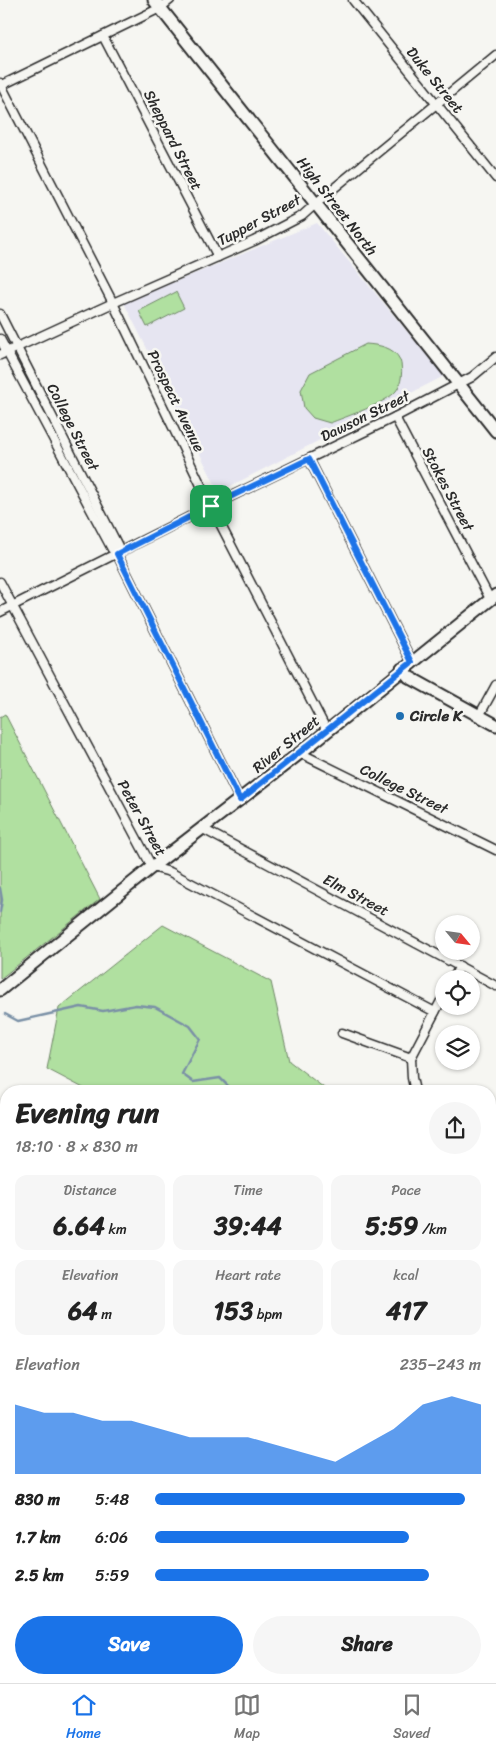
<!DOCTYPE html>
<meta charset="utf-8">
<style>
:root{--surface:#fff;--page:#f6f6f6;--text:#222;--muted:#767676;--line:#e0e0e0;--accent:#1a73e8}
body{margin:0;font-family:Sriracha,sans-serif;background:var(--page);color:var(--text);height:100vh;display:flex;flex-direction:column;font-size:19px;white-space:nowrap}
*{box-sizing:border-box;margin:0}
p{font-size:16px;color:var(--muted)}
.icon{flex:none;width:28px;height:28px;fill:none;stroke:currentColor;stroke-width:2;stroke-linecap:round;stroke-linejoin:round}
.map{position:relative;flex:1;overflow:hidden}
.details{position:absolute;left:0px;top:1085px;width:496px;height:599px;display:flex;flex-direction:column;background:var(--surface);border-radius:20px 20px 0 0;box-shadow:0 1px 4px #0004}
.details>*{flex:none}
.needle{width:32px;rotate:119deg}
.fabs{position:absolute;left:435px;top:915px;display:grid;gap:10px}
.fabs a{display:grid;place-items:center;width:45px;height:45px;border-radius:50%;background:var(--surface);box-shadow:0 1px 4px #0004;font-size:25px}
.pin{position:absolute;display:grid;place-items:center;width:42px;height:42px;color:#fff;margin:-21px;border-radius:10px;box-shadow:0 2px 8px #0006}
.round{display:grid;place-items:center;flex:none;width:52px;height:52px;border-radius:26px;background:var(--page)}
.headline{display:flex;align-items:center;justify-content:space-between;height:85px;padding:0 15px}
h1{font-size:28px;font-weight:800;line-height:38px}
.figures{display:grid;grid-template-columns:repeat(3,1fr);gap:8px;height:85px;padding:5px 15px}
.figures div{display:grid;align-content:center;border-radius:12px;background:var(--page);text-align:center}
.figures b{font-size:25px;font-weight:800}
.figures small{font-size:14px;font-weight:400}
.figures p{font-size:14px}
.chart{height:140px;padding:10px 15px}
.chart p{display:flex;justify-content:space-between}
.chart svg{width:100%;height:90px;margin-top:5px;fill:var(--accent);opacity:.7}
.action{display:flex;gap:10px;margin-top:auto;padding:10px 15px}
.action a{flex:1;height:58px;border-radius:30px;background:var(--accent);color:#fff;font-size:20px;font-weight:800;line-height:58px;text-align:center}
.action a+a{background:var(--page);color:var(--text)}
ul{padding:0 15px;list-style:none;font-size:16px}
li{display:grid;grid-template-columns:80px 60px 1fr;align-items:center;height:38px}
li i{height:12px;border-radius:6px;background:var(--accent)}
.tabs{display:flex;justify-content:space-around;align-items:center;height:70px;border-top:1px solid var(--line);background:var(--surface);font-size:14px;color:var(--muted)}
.tabs a{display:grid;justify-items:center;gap:2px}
.tabs .active{color:var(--accent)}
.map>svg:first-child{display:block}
</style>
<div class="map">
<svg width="496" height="1683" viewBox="0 0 496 1683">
<rect width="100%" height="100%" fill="#f6f6f2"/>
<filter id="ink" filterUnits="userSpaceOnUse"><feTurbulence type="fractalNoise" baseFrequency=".02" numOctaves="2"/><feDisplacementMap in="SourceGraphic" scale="10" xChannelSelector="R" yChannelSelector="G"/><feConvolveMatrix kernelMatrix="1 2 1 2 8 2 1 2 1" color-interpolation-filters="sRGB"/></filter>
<g filter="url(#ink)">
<polygon fill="#e6e5f1" points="317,223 444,376 219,492 124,303"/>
<g fill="#b0e0a0" stroke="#6e8666">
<polygon points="176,292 184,308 147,327 139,311"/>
<path d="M 366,344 C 379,345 394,347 400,360 C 403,368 402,384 396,391 C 387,403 345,417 330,423 L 313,418 L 304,408 L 301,390 L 310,373 Z"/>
<polygon points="5,714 100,899 0,979 0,717"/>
<polygon points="163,925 271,982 289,1061 328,1091 89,1091 47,1069 59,1008"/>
<polygon points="490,1267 496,1278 496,1474 490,1471"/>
</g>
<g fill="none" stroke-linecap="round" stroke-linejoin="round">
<g stroke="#7a90a6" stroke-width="2.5">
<polyline points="0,888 2,900 0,912"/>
<polyline points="5,1014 18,1021 81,1007 103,1011 136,1005 155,1007 190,1026 200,1039 182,1074 193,1082 220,1078 231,1089 229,1091"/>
<polyline points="490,1435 496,1429"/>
</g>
<defs>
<g id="street">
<polyline points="353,0 496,178"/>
<polyline points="103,36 218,257"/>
<polyline points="0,83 113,303 211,506 327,731"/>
<polyline points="0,86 160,8 170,0"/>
<polyline points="0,314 118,546 117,554"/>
<polyline points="0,339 112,549 117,554 240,800"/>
<polyline points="0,355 113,303 254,241 302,216 322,198 496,55"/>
<polyline points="395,417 490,599"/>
<polyline points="309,459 412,662"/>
<polyline points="0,582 152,867 170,872 435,1012"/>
<polyline points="0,612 211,506 395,417 472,377 496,357"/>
<polyline points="479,716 496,685"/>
<polyline points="300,753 496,850"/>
<polyline points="203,829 496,986"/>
<polyline points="453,979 460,966"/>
<polyline points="342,1033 411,1058"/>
<polyline points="415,1091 412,1078 411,1058 444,995"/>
<polyline points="0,1133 6,1134"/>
<polyline points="490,1181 496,1186"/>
<polyline points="0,1323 6,1321"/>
<polyline points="490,1370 496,1359"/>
<polyline points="0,1422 6,1440"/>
<polyline points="0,1480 6,1477"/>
<polyline points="490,1526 496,1529"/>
<polyline points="86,1678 88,1683"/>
<polyline points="257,1683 260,1678"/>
<polyline points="385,1683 388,1678"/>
</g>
<g id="secondary">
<polyline points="154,0 496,431"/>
<polyline points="402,669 409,677 496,725"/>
<polyline points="0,990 152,867 300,753 496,595"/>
<polyline points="0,1606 6,1604"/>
<polyline points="228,1678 238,1683"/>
</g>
</defs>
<use href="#street" stroke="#2b2b2b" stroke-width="11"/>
<use href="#secondary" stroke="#2b2b2b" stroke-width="15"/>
<use href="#street" stroke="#f6f6f2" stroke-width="8"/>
<use href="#secondary" stroke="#f6f6f2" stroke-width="11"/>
</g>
</g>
<g fill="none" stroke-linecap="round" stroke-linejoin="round" filter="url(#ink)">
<defs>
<polygon id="route" points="309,459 412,662 240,800 117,554 211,506"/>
</defs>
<use href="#route" stroke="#fff" stroke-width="10"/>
<use href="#route" stroke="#1a73e8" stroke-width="6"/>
</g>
<circle fill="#1f6fb2" stroke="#f6f6f2" stroke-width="2" cx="400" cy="716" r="5"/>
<g text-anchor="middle" stroke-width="5" stroke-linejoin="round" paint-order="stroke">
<g font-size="15" fill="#2b2b2b" stroke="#f6f6f2">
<text transform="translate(435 80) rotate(51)" y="5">Duke Street</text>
<text transform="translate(173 140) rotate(63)" y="5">Sheppard Street</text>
<text transform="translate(337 206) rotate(52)" y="5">High Street North</text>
<text transform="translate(259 220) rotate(-28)" y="5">Tupper Street</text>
<text transform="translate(176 401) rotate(64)" y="5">Prospect Avenue</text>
<text transform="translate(365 416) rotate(-26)" y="5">Dawson Street</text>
<text transform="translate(73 427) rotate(63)" y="5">College Street</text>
<text transform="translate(448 489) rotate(62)" y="5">Stokes Street</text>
<text transform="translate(286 744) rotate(-39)" y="5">River Street</text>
<text transform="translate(404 789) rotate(26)" y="5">College Street</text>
<text transform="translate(142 818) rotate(61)" y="5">Peter Street</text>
<text transform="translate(356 895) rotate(28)" y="5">Elm Street</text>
</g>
<g font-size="15" font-weight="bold" fill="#2b2b2b" stroke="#f6f6f2" text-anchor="start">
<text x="410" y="721">Circle K</text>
</g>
</g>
</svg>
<div class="fabs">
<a><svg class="needle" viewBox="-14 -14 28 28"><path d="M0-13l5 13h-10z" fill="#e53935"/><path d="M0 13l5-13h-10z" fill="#767676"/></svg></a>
<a><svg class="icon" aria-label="locate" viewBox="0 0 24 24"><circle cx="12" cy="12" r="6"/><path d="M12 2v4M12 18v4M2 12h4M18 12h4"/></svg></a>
<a><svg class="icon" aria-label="layers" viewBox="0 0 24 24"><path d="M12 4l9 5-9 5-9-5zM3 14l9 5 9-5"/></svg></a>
</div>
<div class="pin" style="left:211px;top:506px;background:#1e9e55"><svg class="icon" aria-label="arrive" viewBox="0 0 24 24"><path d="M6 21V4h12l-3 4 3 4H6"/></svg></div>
<section class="details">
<div class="headline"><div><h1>Evening run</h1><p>18:10 · 8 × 830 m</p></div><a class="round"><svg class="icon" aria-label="share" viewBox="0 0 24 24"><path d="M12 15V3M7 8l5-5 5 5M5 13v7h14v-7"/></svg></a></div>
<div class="figures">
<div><p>Distance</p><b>6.64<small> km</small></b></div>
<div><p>Time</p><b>39:44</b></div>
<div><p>Pace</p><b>5:59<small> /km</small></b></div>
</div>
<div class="figures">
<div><p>Elevation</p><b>64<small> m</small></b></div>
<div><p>Heart rate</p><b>153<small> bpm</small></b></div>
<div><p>kcal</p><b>417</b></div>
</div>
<div class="chart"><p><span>Elevation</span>235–243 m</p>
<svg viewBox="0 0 160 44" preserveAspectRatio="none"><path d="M0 44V10L10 14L20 14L30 18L40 18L50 22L60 26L70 26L80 26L90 30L100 34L110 38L120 30L130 22L140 10L150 6L160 10V44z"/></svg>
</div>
<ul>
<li><b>830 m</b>5:48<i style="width:95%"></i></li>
<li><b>1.7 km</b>6:06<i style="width:78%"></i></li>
<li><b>2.5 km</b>5:59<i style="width:84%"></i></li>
</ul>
<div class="action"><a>Save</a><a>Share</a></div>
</section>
</div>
<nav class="tabs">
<a class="active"><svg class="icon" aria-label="home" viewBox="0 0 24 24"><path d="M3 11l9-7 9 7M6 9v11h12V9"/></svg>Home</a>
<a><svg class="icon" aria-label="map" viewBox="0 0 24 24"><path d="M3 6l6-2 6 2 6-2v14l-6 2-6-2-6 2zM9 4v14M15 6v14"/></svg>Map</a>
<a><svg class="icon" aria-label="saved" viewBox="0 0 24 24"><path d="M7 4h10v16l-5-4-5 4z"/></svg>Saved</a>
</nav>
